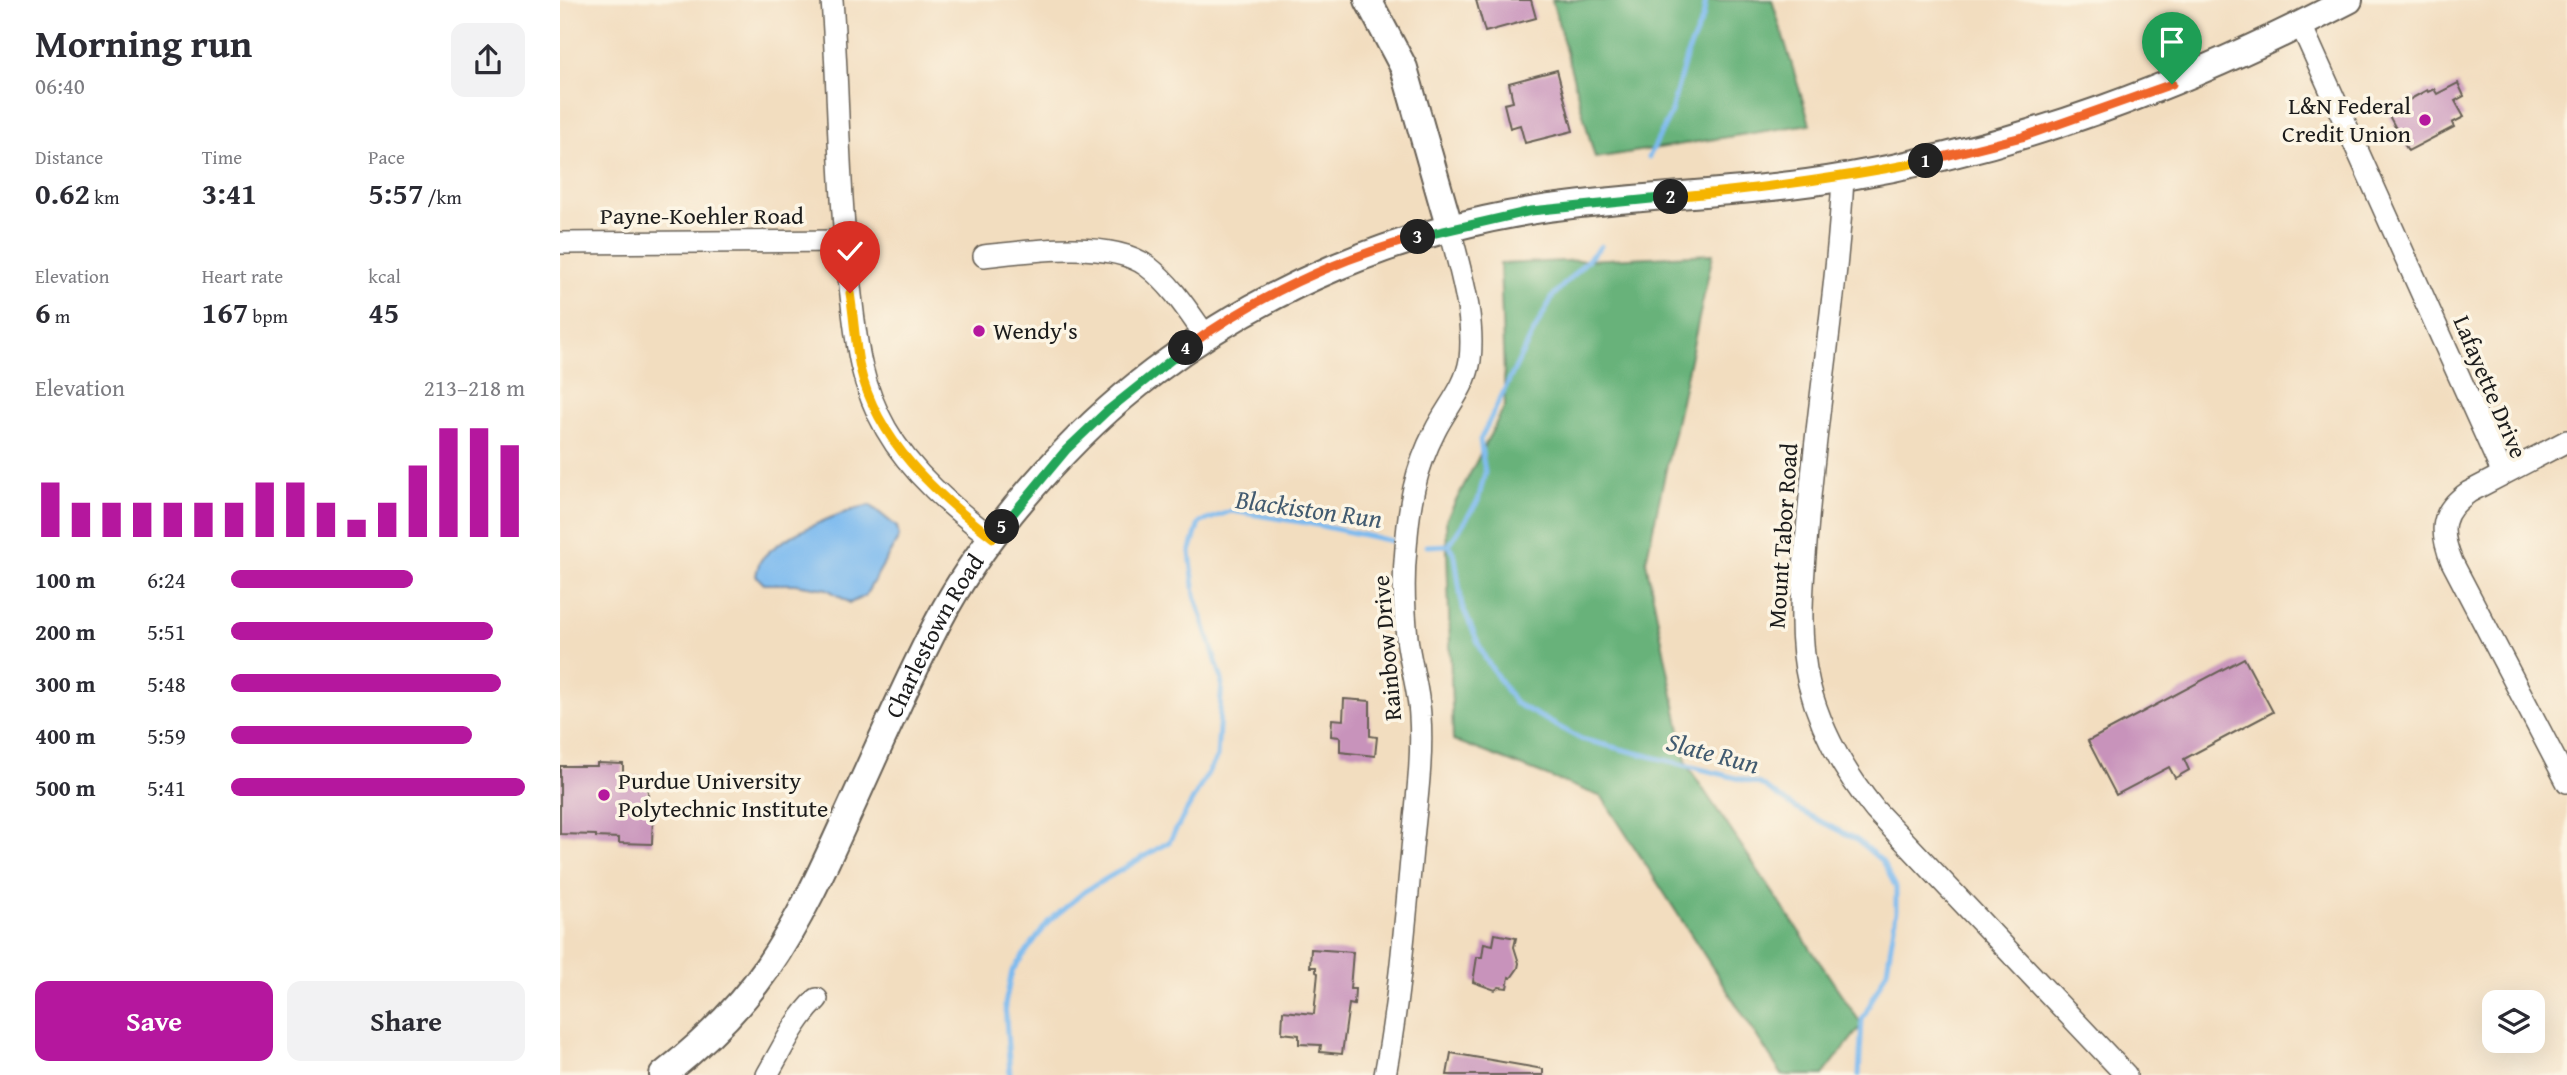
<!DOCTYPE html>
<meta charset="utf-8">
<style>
:root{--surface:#fff;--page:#f2f2f3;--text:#2b2b33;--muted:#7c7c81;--accent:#b5179e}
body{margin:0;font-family:"Gentium Book Plus",serif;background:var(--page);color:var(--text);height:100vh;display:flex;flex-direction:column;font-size:26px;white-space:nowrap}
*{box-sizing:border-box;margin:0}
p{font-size:23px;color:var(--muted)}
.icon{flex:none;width:38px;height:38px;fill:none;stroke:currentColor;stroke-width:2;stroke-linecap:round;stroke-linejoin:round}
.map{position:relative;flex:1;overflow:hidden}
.side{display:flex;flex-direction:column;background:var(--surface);width:560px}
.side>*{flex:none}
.buttons{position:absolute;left:1922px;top:990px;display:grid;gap:14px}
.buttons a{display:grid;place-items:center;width:63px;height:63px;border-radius:14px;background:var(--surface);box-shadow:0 7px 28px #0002;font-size:35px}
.pin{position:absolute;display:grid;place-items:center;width:60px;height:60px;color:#fff;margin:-72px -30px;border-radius:50% 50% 50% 0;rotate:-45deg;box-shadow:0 0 7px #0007}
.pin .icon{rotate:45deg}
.km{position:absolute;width:35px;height:35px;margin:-18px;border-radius:50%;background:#222;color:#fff;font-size:19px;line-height:35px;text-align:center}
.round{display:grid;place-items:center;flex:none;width:74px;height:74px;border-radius:14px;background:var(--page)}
.overview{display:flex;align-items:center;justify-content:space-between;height:119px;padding:0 35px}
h1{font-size:38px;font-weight:700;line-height:52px}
.metrics{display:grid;grid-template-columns:repeat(3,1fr);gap:10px;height:119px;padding:7px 35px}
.metrics div{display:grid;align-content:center}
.metrics b{font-size:30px;font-weight:700}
.metrics small{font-size:19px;font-weight:400}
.metrics p{font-size:19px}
.chart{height:196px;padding:14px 35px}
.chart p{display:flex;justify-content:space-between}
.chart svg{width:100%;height:126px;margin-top:7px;stroke:var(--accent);stroke-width:6}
.action{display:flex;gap:14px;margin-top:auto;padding:14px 35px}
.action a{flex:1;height:80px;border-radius:14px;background:var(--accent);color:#fff;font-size:28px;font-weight:700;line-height:80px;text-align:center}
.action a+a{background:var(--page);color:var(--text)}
ul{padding:0 35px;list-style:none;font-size:23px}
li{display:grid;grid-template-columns:112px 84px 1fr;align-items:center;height:52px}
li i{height:18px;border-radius:9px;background:var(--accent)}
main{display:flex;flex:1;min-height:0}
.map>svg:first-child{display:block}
</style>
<main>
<section class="side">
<div class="overview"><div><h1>Morning run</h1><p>06:40</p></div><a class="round"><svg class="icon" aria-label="share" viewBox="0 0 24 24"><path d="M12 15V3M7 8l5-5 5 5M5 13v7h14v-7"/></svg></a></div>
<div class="metrics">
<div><p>Distance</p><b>0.62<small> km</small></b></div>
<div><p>Time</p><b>3:41</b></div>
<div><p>Pace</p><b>5:57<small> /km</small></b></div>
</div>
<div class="metrics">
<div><p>Elevation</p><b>6<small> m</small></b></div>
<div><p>Heart rate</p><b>167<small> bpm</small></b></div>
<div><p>kcal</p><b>45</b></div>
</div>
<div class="chart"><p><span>Elevation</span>213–218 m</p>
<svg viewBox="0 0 160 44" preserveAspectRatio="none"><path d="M5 44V25M15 44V32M25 44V32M35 44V32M45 44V32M55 44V32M65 44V32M75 44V25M85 44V25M95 44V32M105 44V38M115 44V32M125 44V19M135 44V6M145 44V6M155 44V12"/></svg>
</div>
<ul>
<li><b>100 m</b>6:24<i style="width:62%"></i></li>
<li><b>200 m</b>5:51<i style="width:89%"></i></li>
<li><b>300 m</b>5:48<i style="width:92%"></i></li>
<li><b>400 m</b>5:59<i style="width:82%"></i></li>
<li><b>500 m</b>5:41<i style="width:100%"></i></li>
</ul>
<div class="action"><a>Save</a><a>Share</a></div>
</section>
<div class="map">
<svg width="2007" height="1075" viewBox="0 0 2007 1075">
<rect width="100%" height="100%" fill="#fcf5e5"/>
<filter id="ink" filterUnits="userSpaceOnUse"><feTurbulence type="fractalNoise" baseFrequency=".0143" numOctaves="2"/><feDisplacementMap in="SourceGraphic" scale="14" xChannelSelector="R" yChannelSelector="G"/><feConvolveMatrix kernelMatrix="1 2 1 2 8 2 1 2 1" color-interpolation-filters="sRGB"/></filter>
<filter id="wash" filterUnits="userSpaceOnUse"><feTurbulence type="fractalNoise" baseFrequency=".00686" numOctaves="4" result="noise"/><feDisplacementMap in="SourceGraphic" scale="28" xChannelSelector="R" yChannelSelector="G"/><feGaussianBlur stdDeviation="1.57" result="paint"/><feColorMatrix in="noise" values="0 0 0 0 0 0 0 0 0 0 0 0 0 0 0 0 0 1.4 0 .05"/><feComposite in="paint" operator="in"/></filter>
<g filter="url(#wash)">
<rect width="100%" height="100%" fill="#f2ddbf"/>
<g fill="#68b27a" stroke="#42674b" stroke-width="2">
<polygon points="992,0 1212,0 1250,124 1035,158"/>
<polygon points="1153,254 1086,561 1127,765 1302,1025 1263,1075 1222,1075 1042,797 893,740 886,520 945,406 940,264"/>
</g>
<path fill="#7cbaef" stroke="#4c6b86" stroke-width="2" d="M 310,505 L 337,527 L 339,537 L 305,596 L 290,603 L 267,589 L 235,584 L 204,584 L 196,576 C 197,571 198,564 201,560 C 219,536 281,512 310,505 Z"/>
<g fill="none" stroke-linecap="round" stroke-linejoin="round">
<g stroke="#7cbaef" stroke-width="5">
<polyline points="1089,157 1110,115 1126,57 1143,18 1146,0"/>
<polyline points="889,545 895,556 902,606 925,658 955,703 1021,739 1200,784 1235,808 1297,840 1322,861 1336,887 1336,913 1327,970 1302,1020 1299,1075"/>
<polyline points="867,546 889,545 918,501 925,472 920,440 962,354 993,296 1041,246"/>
<polyline points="450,1075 445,1004 452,971 488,922 525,891 609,842 657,757 662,680 635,595 630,552 639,523 671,511 747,523 832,541"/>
</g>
</g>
<g id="blocks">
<g fill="#c893bb">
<polygon points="916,0 971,0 976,18 925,32"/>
<polygon points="997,70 1013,131 965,143 960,125 950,128 944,104 953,102 949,83"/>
<polygon points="1898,83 1904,96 1895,101 1904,117 1892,123 1894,127 1848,151 1827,112 1867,90 1868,92 1874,89 1877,94"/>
<polygon points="1684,658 1713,712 1624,759 1629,770 1615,778 1609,767 1556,795 1528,741"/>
<polygon points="784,699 810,701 810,736 817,737 815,756 780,752 780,737 771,736 772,719 783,720"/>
<polygon points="37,763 63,764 63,776 88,776 88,814 93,814 92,844 59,843 59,838 36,837 36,835 0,834 0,766 37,766"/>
<polygon points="935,934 956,938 954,947 959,963 958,968 951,978 949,977 947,988 939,987 935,990 913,982 917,957 922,957 924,943 933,945"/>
<polygon points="751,949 793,952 790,989 795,989 794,1005 789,1004 782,1054 760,1052 761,1045 739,1044 739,1035 722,1033 723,1011 754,1014 758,973 756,972 756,967 750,967"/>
<polygon points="891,1053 983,1069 983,1075 887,1075"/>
</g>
</g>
</g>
<g filter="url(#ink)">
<use href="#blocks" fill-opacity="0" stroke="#676055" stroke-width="2"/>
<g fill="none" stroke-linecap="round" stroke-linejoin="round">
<defs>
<g id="minor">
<path d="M 272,0 C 279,95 278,191 290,286 C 296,339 299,382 326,429 C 351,473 393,508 433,539"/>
<polyline points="1741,25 1943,474"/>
<path d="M 1283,178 C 1277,296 1256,413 1247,531 C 1243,582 1237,634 1249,684 C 1261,732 1284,772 1315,810 L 1566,1075"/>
<polyline points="0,243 284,241"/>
<path d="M 424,256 C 467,251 551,239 587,266 C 611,284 628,311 645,335"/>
<path d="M 2007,441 L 1909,492 C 1880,512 1879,530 1892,562 L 2007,782"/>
<path d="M 207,1075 C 223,1048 234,1021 257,999"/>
<path d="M 825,1075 C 839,1000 845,925 852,849 C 856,805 863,760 860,716 C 859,690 850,664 847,638 C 844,608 843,577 846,548 C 849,504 855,470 875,431 C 887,407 906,387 910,360 C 915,316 900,271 890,229"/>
</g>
<g id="major">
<polyline points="808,0 844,68 890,229"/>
<path id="s1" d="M 103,1075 C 142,1044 179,1009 207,968 C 240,920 263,869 287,816 C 317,751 345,685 378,622 C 425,532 514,432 594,372 C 707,287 837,232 976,210 C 1078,194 1183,195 1285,177 C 1466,146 1627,84 1789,0"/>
</g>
</defs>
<use href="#minor" stroke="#676055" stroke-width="24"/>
<use href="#major" stroke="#676055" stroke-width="30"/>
<use href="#minor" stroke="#fff" stroke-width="21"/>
<use href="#major" stroke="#fff" stroke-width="26"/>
</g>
</g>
<g fill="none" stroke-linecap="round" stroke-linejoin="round" filter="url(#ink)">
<defs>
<polyline id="split-1" points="1366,161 1462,137 1612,84"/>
<path id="split-2" d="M 1111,197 C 1198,189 1282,178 1366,161"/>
<polyline id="split-3" points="858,237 971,211 1111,197"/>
<path id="split-4" d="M 626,348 C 694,298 776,259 858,237"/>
<polyline id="split-5" points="442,527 506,450 547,411 626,348"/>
<path id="split-6" d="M 290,293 C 294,317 295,344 300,368 C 317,441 376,494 433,538 L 442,527"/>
</defs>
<use href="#split-1" stroke="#fff" stroke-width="14"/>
<use href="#split-2" stroke="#fff" stroke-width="14"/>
<use href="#split-3" stroke="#fff" stroke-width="14"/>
<use href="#split-4" stroke="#fff" stroke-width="14"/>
<use href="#split-5" stroke="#fff" stroke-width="14"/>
<use href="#split-6" stroke="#fff" stroke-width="14"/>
<use href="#split-1" stroke="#f0652b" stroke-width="9"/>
<use href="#split-2" stroke="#f5b400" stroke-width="9"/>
<use href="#split-3" stroke="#22a559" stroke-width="9"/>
<use href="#split-4" stroke="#f0652b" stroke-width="9"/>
<use href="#split-5" stroke="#22a559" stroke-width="9"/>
<use href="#split-6" stroke="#f5b400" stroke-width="9"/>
</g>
<g fill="#b5179e" stroke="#fcf5e5" stroke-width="2.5">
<circle cx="1865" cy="120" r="7"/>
<circle cx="419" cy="331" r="7"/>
<circle cx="44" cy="795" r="7"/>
</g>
<g text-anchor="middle" stroke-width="7" stroke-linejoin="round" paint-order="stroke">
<g font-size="24" fill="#1c1c1c" stroke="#fcf5e5" text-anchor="start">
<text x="1851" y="114" text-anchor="end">L&amp;N Federal<tspan x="1851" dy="28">Credit Union</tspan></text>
<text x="433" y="339">Wendy's</text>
<text x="58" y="789">Purdue University<tspan x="58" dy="28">Polytechnic Institute</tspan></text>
</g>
<g font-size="24" fill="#1c1c1c" stroke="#fcf5e5">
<text x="142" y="224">Payne-Koehler Road</text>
<text transform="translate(1930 387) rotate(67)" y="8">Lafayette Drive</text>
<text transform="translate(1223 536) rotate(-86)" y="8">Mount Tabor Road</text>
<text dy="8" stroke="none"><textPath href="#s1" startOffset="522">Charlestown Road</textPath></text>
<text transform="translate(827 648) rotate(-95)" y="8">Rainbow Drive</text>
</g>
<g font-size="26" font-style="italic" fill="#425b70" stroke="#fcf5e5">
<text transform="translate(749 509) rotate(8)" y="9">Blackiston Run</text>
<text transform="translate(1153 753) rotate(15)" y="9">Slate Run</text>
</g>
</g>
</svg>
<div class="buttons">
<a><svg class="icon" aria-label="layers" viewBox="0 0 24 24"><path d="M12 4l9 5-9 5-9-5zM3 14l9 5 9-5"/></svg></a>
</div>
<div class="pin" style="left:1612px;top:84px;background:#1e9e55"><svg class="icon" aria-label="arrive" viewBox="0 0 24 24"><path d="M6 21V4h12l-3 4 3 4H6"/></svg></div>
<div class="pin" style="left:290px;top:293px;background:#d93025"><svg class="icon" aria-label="check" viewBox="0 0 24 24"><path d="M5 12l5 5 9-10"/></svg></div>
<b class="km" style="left:1366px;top:161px">1</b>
<b class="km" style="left:1111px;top:197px">2</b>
<b class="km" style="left:858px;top:237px">3</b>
<b class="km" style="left:626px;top:348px">4</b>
<b class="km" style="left:442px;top:527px">5</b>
</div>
</main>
